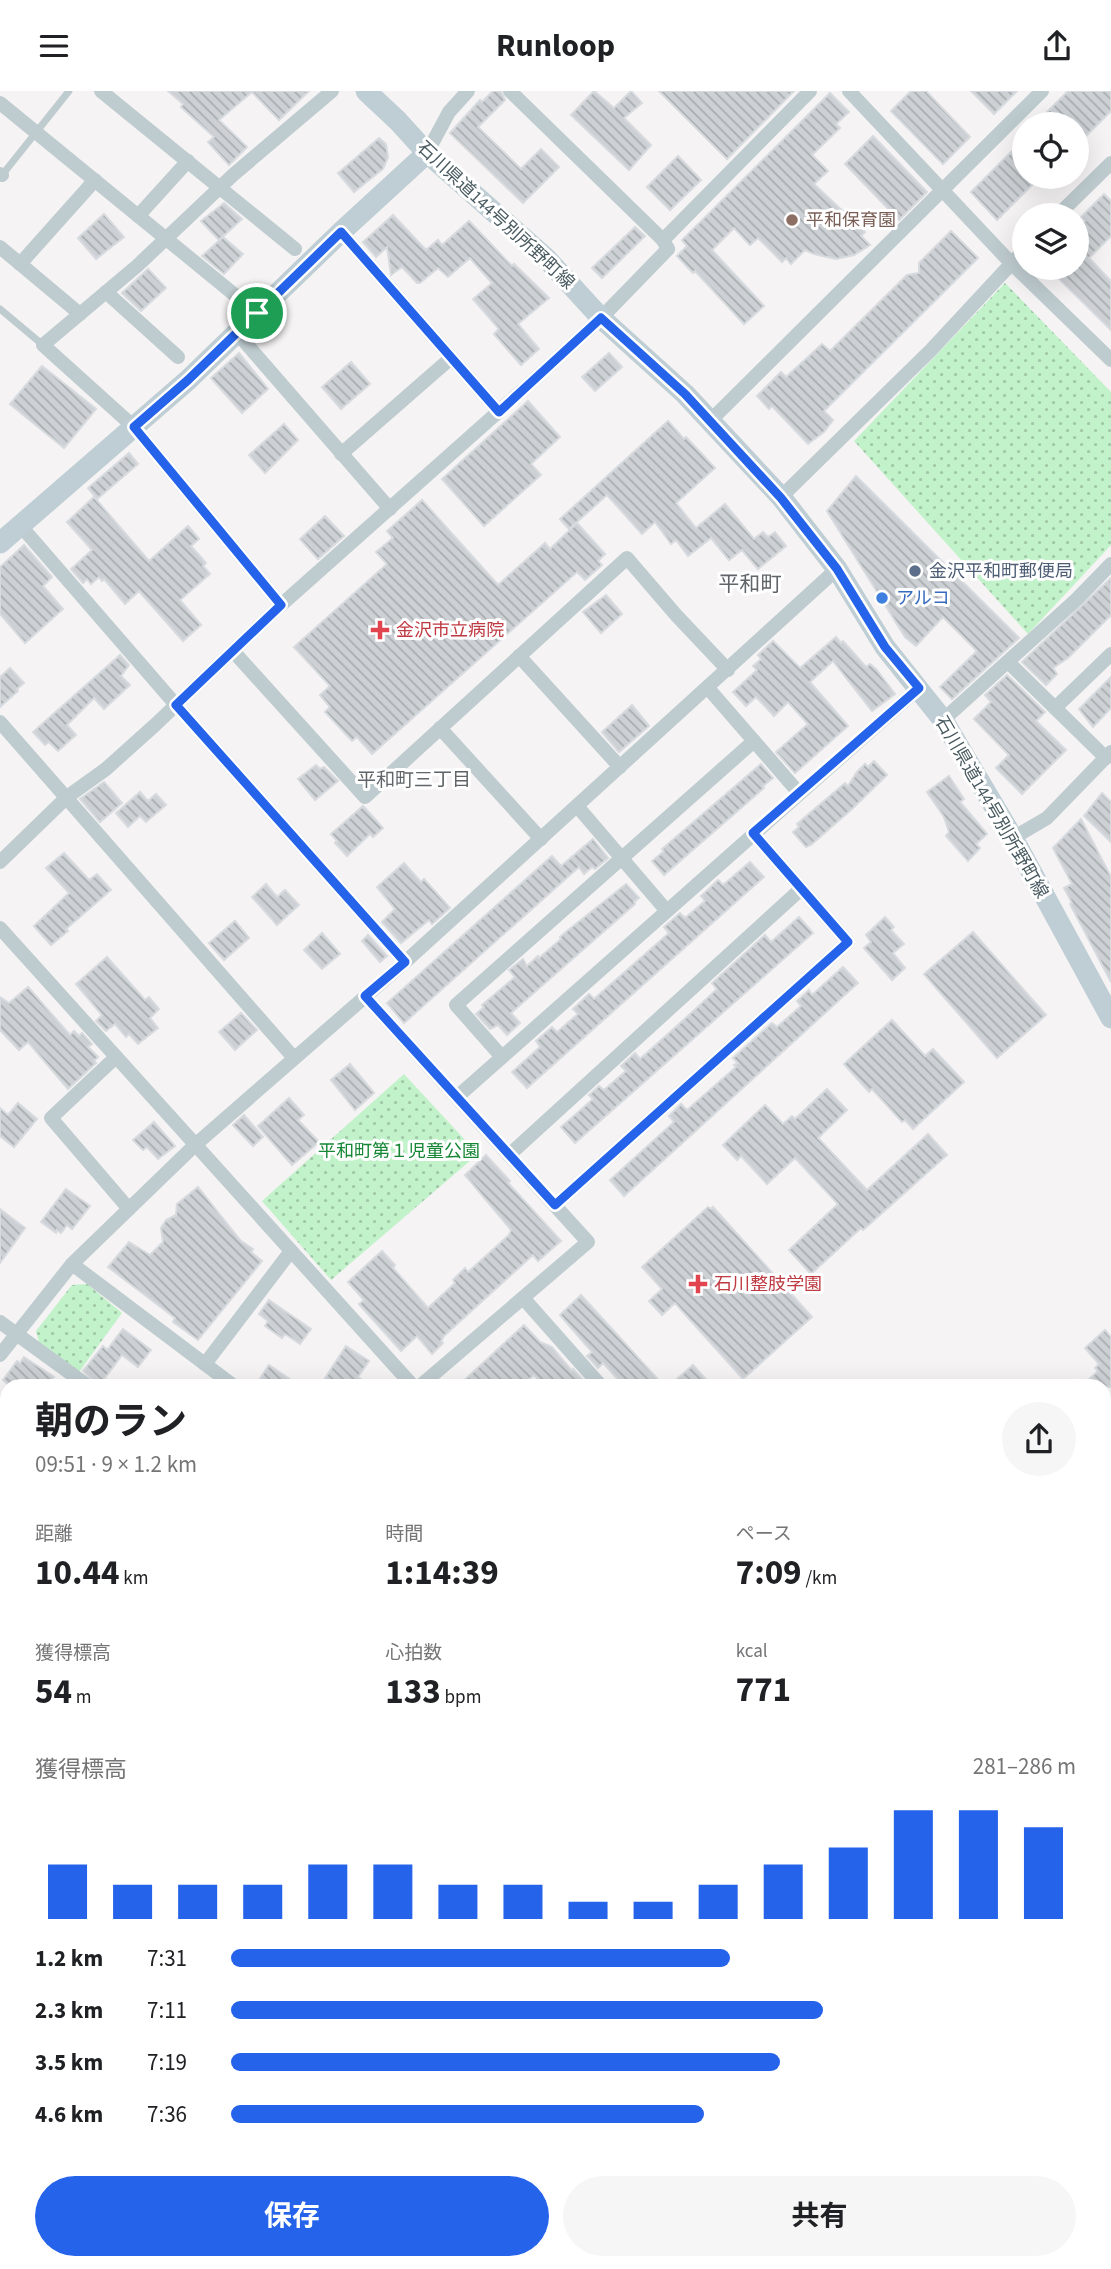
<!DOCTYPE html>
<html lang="ja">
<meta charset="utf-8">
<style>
:root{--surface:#fff;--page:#f6f6f6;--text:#202124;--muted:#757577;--accent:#2563eb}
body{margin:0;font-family:"Source Sans 3","Noto Sans JP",sans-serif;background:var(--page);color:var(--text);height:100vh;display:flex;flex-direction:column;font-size:26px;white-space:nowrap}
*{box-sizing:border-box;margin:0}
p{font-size:23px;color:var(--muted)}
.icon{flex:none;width:38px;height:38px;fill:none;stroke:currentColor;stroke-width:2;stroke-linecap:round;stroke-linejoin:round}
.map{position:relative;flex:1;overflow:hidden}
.panel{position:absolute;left:0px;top:1288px;width:1111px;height:891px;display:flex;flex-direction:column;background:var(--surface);border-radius:21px 21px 0 0;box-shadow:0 7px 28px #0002}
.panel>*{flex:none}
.tools{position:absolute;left:1012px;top:21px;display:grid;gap:14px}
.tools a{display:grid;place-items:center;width:77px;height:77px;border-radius:50%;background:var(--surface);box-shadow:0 7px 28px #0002;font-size:35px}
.pin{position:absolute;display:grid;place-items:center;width:60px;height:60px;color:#fff;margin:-30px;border:4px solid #fff;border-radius:50%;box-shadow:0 2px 7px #0007}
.round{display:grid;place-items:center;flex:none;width:74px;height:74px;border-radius:37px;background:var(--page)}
.headline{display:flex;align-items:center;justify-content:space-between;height:119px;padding:0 35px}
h1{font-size:38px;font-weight:700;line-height:52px}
.stats{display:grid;grid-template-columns:repeat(3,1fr);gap:10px;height:119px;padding:7px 35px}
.stats div{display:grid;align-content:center}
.stats b{font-size:35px;font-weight:700}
.stats small{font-size:19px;font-weight:400}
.stats p{font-size:19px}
.chart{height:196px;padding:14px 35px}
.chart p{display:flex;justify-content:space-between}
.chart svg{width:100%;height:126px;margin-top:7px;stroke:var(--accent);stroke-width:6}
.primary-button{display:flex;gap:14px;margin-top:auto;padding:14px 35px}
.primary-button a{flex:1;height:80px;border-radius:42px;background:var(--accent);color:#fff;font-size:28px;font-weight:700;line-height:80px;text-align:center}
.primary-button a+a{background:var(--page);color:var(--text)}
ul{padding:0 35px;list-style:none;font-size:23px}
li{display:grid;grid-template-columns:112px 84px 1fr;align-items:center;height:52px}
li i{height:18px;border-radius:9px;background:var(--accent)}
header{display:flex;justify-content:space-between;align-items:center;height:91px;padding:0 35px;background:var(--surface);font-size:32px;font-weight:700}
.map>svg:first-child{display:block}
</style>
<header><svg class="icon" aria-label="menu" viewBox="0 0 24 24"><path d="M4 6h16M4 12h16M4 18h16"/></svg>Runloop<svg class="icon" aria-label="share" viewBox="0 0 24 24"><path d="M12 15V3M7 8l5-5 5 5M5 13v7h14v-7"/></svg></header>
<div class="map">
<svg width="1111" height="2178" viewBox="0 0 1111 2178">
<defs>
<pattern id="park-dots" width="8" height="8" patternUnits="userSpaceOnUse" patternTransform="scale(1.75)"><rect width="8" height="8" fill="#c2f2ca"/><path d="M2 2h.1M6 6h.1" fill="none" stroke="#a0c7a7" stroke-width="1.8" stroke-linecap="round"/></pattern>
<pattern id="building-back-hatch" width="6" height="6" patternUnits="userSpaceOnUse" patternTransform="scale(1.75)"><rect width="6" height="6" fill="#cdd1d5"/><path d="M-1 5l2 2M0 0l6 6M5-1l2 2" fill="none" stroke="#a8adb0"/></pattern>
</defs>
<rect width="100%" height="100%" fill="#f5f3f3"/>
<g fill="url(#park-dots)">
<polygon points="1005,192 1111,301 1111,454 1028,543 854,350"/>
<polygon points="404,983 478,1063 331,1189 262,1110"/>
<polygon points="87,1193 122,1222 79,1281 39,1251 36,1240 72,1194"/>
</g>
<g fill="url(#building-back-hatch)" stroke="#d7dade" stroke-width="2">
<polygon points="168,0 309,0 279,29 252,1 219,29 247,56 229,74 208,51 214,46 181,16 183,13"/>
<polygon points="493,0 501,0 505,9 478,36 521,78 541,58 559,76 523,112 450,42 480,9 482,11"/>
<polygon points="594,0 614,17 631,0 642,12 624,27 651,54 629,79 571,24"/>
<polygon points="659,0 794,0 727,68"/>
<polygon points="911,0 926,0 970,46 943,73 891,20"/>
<polygon points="971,0 1017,0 994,23"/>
<polygon points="1068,0 1111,0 1111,20 1076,55 1076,33 1039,33 1049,23 1047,21"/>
<polygon points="830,2 849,21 836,33 840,37 812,64 828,80 814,93 865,141 861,145 870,154 854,164 836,168 814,163 805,159 791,173 786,167 782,171 758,147 750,154 734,137 712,159 764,215 744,233 695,180 693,182 677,165 687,155 682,149"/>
<polygon points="873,45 927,101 899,129 845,73"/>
<polygon points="379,47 386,53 388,66 383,78 354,101 338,82"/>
<polygon points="1024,48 1024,86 1040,86 997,129 971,101"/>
<polygon points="678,65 701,89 670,119 647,96"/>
<polygon points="1104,103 1111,110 1111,145 1089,167 1111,190 1111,239 1048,177 1076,177 1076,138 1085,130 1081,126"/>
<polygon points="224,112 242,128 219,149 201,130"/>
<polygon points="104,123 124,146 96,168 78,147"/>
<polygon points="393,124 426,159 438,149 442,154 469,130 512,175 514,173 549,207 518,233 539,258 521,274 494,243 499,238 473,208 492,192 470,167 448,186 438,177 420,192 417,192 402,176 391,184 387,156 376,166 363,151"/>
<polygon points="635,136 645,145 602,187 592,177"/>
<polygon points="951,140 978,167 824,320 833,329 824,341 808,353 772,315 769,318 757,305 781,281 786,286 822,253 830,260 907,184 919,182 919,172"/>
<polygon points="223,146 243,163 224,183 202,165"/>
<polygon points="148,178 166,197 141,220 122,202"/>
<polygon points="239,262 268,298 242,322 211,287"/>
<polygon points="609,262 622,276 595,300 582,286"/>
<polygon points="351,271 370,293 341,318 322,296"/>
<polygon points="42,275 96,318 64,357 10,313"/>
<polygon points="528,310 560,346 531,373 541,384 484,435 442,388"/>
<polygon points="668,330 684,348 686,346 715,377 676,412 696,437 725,413 754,448 763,441 768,446 775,441 786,455 758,478 742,459 729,469 711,447 688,465 676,449 671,453 655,431 642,443 607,404 569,438 560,428"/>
<polygon points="284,333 298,349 265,382 249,364"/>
<polygon points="129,362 138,373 97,408 88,397"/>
<polygon points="856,385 1019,547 952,608 940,596 977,560 943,526 916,555 905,546 827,420"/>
<polygon points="94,406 149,470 188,435 199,448 191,455 206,472 203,475 210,483 180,509 201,534 183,550 139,500 125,513 104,488 102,490 99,486 91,493 87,488 83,492 71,478 92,459 67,431"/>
<polygon points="422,409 498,494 545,452 550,458 577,432 605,463 598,470 602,474 585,489 577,481 372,663 357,646 352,650 325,621 330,616 320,604 330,595 294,556 387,473 376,461 393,447 387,440"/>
<polygon points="325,425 344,445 318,468 300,448"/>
<polygon points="24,454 52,486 43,495 63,518 25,552 0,523 0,476"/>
<polygon points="1111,487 1111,524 1068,567 1053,577 1057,583 1046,594 1022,571"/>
<polygon points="606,504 622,523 601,542 583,521"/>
<polygon points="836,546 841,552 843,550 866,576 870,573 876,578 895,603 872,620 833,570 810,591 848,635 795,682 776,661 808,633 788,611 774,625 756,606 746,615 733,601 757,579 753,575 761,568 758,564 773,550 800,577"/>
<polygon points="120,564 129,574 121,585 130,594 104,618 94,607 67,634 76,644 58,660 49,651 45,654 33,641"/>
<polygon points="10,577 24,592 17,598 18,600 0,616 0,586"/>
<polygon points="1007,584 1045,621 1036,630 1066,659 1022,703 996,677 1009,664 974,628 991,611 985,604"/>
<polygon points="1111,586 1111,617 1093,636 1079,618"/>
<polygon points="632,614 649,635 619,661 602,641"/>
<polygon points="874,670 887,684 852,718 811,754 806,756 793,741 799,736 797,733 845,692 848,695 857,681 865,673 868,676"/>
<polygon points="761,673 773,687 763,695 764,697 664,784 652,770 664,760 662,758"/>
<polygon points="316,674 320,678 324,676 338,690 315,709 298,688"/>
<polygon points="949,685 964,708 960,711 987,743 976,753 980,757 968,770 946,745 949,741 944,726 927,701"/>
<polygon points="104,691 122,712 100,731 80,708"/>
<polygon points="140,701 148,710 156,703 166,714 146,731 140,725 128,736 116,722"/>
<polygon points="1102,702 1111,711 1111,751 1084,725"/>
<polygon points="363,715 383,737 373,746 370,743 347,765 335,752 337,750 331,743"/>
<polygon points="1081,728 1111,786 1111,891 1070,813 1072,812 1064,797 1072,793 1053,757"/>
<polygon points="593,748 608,767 595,778 592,776 584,783 579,776 404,932 387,912 552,765 561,775"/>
<polygon points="64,762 89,789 97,783 111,799 66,838 68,840 51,854 34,835 69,802 46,777"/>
<polygon points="750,771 764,786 527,997 512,981 540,956 536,950 552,936 557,941 578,923 573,918 589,903 594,908 669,842 664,836 680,822 685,827 705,810 701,805 718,789 723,794"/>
<polygon points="404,772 421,791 424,788 450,817 432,833 429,829 401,852 382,831 395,818 377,796"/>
<polygon points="266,793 277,806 285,799 299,814 277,834 252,806"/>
<polygon points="626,793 639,807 634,811 635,813 511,922 520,932 507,944 498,934 490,938 476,923 484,916 482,914 515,886 509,879 523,868 527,875 538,865 539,867 561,848 560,846 567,840"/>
<polygon points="799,826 813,842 575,1052 561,1036 593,1008 589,1004 599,995 604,999 626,980 621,975 635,962 640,968 689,924 717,898 712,892 765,844 771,851"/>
<polygon points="885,826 894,836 891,839 904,853 893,862 905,877 892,889 864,857 871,851 866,844"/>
<polygon points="235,830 249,847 224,869 209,852"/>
<polygon points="973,841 1046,924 997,967 924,883"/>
<polygon points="322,842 340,863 322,878 304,859"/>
<polygon points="368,844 387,865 380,871 362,850"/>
<polygon points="107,866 145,909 149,906 159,918 150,927 158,937 138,953 129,943 126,946 115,933 106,940 96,930 102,924 76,893"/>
<polygon points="843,876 858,892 624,1105 610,1089 674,1031 669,1025 681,1013 687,1019 736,976 734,974 738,972 733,967 772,932 777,936 801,915 797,910 809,899 812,904"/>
<polygon points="28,896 70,944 74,940 79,945 82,942 92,953 88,956 98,966 94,970 96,972 68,998 28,951 19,959 0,939 0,906 9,912"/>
<polygon points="241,922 257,939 235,959 219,941"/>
<polygon points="892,929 925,965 933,958 964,991 913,1038 905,1029 902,1031 872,998 869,1001 844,973"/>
<polygon points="350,973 374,1002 355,1019 331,989"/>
<polygon points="827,998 847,1019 818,1047 867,1099 928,1043 947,1064 863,1139 861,1137 811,1183 789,1159 838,1113 795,1067 767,1093 741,1065 737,1069 723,1054 765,1014 783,1033 792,1025 795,1028"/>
<polygon points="289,1007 304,1024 298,1029 319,1051 292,1074 258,1035"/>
<polygon points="18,1012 37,1028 14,1056 0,1045 0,1017 8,1024"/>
<polygon points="244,1024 263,1046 253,1055 233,1034"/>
<polygon points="154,1031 175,1055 158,1068 147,1056 143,1059 133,1049"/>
<polygon points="486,1064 510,1090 508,1092 561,1150 538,1170 533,1164 444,1245 441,1250 443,1252 432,1263 417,1245 401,1260 359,1213 364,1209 348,1191 382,1160 395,1174 393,1177 428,1217 455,1192 453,1189 465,1177 468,1181 509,1144 511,1139 465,1084"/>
<polygon points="198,1096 241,1150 253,1158 251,1161 262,1170 198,1249 173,1231 175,1227 108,1176 129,1151 150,1164 163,1151 161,1137 166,1129 176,1124 177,1113"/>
<polygon points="66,1098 90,1115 72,1138 67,1134 61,1142 57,1139 56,1142 41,1131"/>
<polygon points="708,1116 711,1118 713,1116 812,1226 743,1288 675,1212 662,1224 649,1210 662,1198 642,1176"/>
<polygon points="0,1118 25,1137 0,1172"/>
<polygon points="581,1204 664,1295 624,1295 603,1272 598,1277 587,1265 592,1261 560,1224"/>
<polygon points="269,1209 311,1238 300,1253 285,1243 282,1247 265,1235 268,1230 259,1223"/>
<polygon points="524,1234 540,1251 552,1256 572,1280 573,1278 584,1290 582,1291 585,1295 544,1295 534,1284 522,1295 458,1295"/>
<polygon points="123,1238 151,1259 138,1276 122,1264 99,1295 83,1280 103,1255 107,1259"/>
<polygon points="1105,1239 1111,1246 1111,1296 1095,1295 1089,1288 1098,1280 1095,1277 1099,1273 1085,1257"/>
<polygon points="346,1255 369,1270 358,1286 371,1295 320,1295"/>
<polygon points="24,1266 54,1286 47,1295 10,1295 3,1289 17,1270 20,1272"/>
<polygon points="269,1274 300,1295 255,1295"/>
<polygon points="693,1274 712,1295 669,1295"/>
</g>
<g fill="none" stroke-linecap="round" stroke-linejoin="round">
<g stroke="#becbcf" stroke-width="7">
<polyline points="2,84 69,0"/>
<polyline points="0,218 43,254"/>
</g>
<g stroke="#becbcf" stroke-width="14">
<polyline points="101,0 295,158"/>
<polyline points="510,0 663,149"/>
<polyline points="849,0 1011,172 1111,269"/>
<polyline points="0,12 257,222"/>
<polyline points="427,62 449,21 468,0"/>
<polyline points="0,83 2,84"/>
<polyline points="1058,124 1111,72"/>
<polyline points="138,125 188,70"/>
<polyline points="341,141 499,321"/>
<polyline points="0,156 80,223"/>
<polyline points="20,173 95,89"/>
<polyline points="106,201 178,266"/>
<polyline points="237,242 390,418"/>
<polyline points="710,330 1042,0"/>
<polyline points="341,363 451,267"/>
<polyline points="781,406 931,259 1024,159"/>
<polyline points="20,434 176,614 405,871"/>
<polyline points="281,514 134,336 43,254 137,175 233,84 332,0"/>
<polyline points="233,560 365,706 627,467 676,524 728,579"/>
<polyline points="519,565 620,676"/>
<polyline points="1008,571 1106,667"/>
<polyline points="708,597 799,702"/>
<polyline points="1055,617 1111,563"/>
<polyline points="943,629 1077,508 1111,473"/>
<polyline points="0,631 294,967"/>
<polyline points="440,637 541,748"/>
<polyline points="577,715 666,819"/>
<polyline points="1013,747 1047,727 1111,661"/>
<polyline points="0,771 67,706 106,678 155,634 281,514 525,297 601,227 668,158 663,149 810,0"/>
<polyline points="0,837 413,1295"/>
<polyline points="365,905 588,1151 420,1295"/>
<polyline points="116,966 51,1027 129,1118"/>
<polyline points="502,966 456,914 754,650"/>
<polyline points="457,1006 919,597"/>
<polyline points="509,1064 801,798"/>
<polyline points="555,1114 848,851 753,742"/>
<polyline points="72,1173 234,1295"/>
<polyline points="524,1208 601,1295"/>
<polyline points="0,1231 88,1295"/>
<polyline points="0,1264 72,1173 195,1054 405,871 837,478"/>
<polyline points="205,1273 291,1160"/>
<polyline points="0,1429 7,1434"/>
<polyline points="0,1539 7,1543"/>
<polyline points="0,1714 7,1703"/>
<polyline points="0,1745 7,1749"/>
<polyline points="0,1921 7,1908"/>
<polyline points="1104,1951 1111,1959"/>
<polyline points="0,1956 7,1957"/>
<polyline points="1104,2053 1111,2047"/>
<polyline points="958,2172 969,2178"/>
<polyline points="574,2178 576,2172"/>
<polyline points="998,2178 1002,2172"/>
<polyline points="1012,2178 1051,2172"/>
</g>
<g stroke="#beced4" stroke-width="21">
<polyline points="366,0 398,30 427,62 546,167 601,227 685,303 781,406 837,478 885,556 943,629 1013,747 1111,927"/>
<polyline points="0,452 188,289 341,141 427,62"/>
</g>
<g stroke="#b2c9d1" stroke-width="23">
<polyline points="0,2066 7,2067"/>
<polyline points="0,2090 7,2091"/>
<polyline points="335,2172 361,2178"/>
<polyline points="443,2172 469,2178"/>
</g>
</g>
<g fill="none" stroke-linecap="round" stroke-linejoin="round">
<defs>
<polygon id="route" points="341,141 499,321 601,227 685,303 781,407 837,478 885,556 919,597 753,742 848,851 555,1114 365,905 405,871 176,614 281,514 134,336 188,289"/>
</defs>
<use href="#route" stroke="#fff" stroke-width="14"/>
<use href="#route" stroke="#2563eb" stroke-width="9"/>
</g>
<circle fill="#8d6e63" stroke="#fff" stroke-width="2.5" cx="792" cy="129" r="7"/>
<circle fill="#5c6f8a" stroke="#fff" stroke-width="2.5" cx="915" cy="480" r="7"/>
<circle fill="#3f7fe0" stroke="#fff" stroke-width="2.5" cx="882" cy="507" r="7"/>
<g fill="#e0444e" stroke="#fff" stroke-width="2.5">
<path d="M376.5 528.5h7v7h7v7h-7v7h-7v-7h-7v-7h7z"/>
<path d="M694.5 1182.5h7v7h7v7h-7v7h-7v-7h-7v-7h7z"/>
</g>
<g text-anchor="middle" stroke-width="6" stroke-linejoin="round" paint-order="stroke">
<g font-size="18" fill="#4a5b61" stroke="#fff">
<text transform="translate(496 124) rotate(43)" y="6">石川県道144号別所野町線</text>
<text transform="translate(992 716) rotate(60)" y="6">石川県道144号別所野町線</text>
</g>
<g font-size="18" fill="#785e54" stroke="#fff" text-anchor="start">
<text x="806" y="135">平和保育園</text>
</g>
<g font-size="18" fill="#4e5e75" stroke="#fff" text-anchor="start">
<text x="929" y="486">金沢平和町郵便局</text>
</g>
<g font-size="18" fill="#366cbe" stroke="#fff" text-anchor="start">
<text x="896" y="513">アルコ</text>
</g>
<g font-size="18" fill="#be3a42" stroke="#fff" text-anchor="start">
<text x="396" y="545">金沢市立病院</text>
<text x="714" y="1199">石川整肢学園</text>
</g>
<g font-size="18" fill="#158735" stroke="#fff">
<text x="399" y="1066">平和町第１児童公園</text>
</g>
<g font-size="19" fill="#5f6568" stroke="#fff">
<text x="414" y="695">平和町三丁目</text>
</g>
<g font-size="21" fill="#5f6568" stroke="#fff">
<text x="750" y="500">平和町</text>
</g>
</g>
</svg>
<div class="tools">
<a><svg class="icon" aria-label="locate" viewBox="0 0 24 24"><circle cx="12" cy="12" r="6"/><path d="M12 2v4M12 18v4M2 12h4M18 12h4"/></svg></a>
<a><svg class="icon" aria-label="layers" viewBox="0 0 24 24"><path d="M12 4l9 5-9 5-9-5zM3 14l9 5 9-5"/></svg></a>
</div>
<div class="pin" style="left:257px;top:222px;background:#1e9e55"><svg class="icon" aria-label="arrive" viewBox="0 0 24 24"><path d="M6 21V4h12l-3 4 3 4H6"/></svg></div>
<section class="panel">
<div class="headline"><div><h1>朝のラン</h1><p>09:51 · 9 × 1.2 km</p></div><a class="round"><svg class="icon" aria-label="share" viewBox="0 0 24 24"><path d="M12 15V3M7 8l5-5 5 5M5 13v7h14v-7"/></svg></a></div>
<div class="stats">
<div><p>距離</p><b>10.44<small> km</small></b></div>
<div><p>時間</p><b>1:14:39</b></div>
<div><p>ペース</p><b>7:09<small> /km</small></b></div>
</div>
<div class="stats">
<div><p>獲得標高</p><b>54<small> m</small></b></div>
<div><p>心拍数</p><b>133<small> bpm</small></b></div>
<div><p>kcal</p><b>771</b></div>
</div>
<div class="chart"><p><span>獲得標高</span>281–286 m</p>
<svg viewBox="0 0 160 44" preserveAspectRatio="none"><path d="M5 44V25M15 44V32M25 44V32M35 44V32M45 44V25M55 44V25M65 44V32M75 44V32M85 44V38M95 44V38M105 44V32M115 44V25M125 44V19M135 44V6M145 44V6M155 44V12"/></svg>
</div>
<ul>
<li><b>1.2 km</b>7:31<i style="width:59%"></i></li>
<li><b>2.3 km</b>7:11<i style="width:70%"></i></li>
<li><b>3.5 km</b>7:19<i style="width:65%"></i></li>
<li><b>4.6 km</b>7:36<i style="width:56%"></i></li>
</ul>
<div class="primary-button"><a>保存</a><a>共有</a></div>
</section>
</div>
